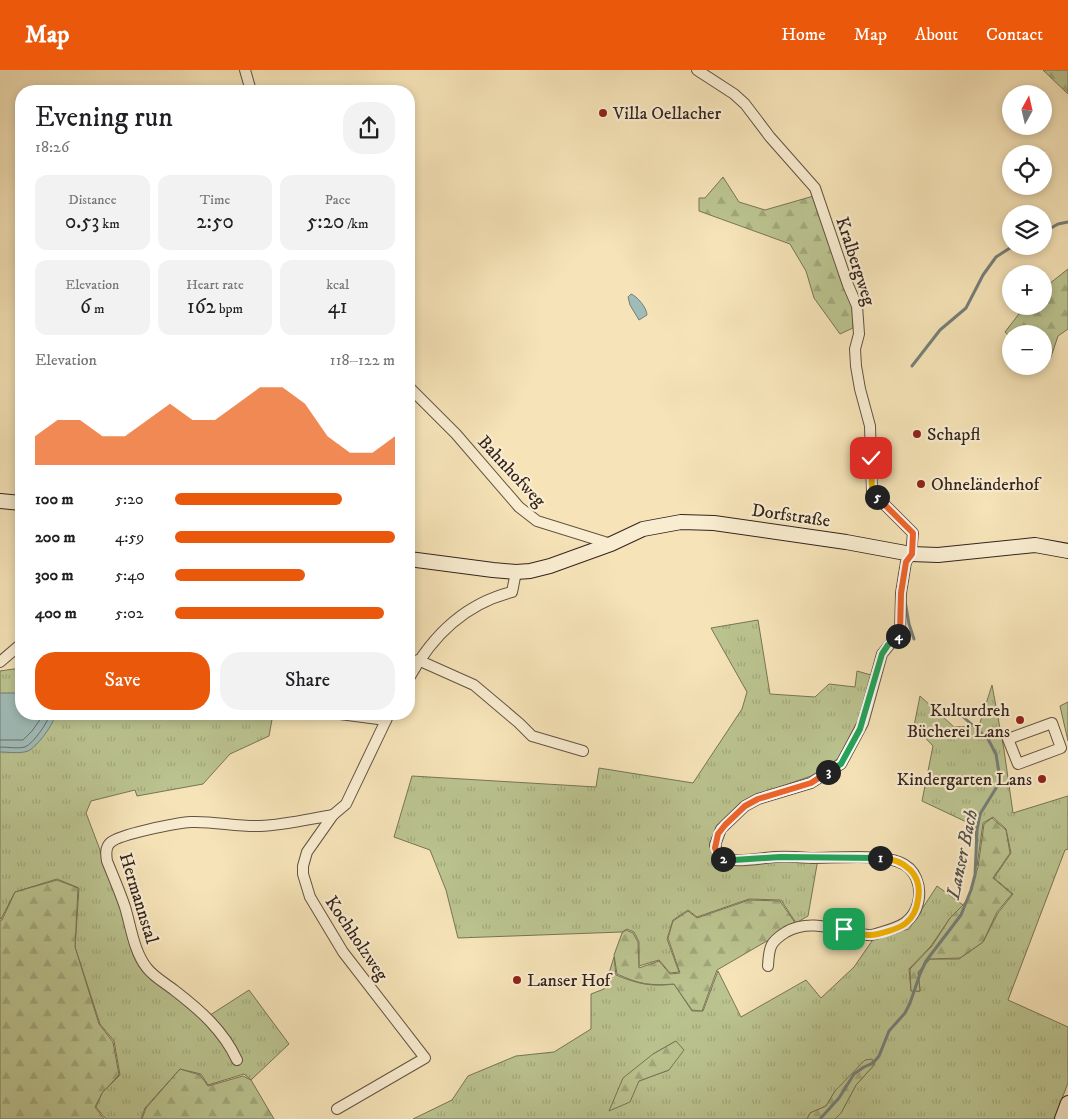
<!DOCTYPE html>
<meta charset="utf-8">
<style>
:root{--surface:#fff;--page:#f2f2f2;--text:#202124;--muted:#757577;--accent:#ea580c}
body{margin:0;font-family:"IM FELL DW Pica",serif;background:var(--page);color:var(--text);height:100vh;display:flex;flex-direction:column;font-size:19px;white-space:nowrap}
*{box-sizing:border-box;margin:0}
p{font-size:16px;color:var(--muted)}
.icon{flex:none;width:28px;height:28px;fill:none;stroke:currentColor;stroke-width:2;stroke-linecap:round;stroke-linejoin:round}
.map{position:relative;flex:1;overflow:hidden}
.panel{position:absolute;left:15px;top:15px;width:400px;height:635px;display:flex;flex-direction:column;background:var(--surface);border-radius:20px;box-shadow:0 2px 8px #0003}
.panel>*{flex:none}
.needle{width:32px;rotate:8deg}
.fabs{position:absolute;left:1002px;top:15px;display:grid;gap:10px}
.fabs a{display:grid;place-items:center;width:50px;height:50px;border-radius:50%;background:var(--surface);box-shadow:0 2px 8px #0003;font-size:25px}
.pin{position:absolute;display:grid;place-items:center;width:42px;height:42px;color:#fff;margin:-21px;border-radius:10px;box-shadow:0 2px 8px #0006}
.km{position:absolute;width:25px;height:25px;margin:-12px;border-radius:50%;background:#222;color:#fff;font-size:14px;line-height:25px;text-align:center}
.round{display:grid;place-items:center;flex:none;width:52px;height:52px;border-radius:20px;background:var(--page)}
.headline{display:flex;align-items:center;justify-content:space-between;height:85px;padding:0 20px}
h1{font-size:28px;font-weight:600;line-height:38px}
.metrics{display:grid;grid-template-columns:repeat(3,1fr);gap:8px;height:85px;padding:5px 20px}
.metrics div{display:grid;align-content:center;border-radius:12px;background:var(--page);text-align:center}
.metrics b{font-size:21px;font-weight:600}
.metrics small{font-size:14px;font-weight:400}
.metrics p{font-size:14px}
.chart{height:140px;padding:10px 20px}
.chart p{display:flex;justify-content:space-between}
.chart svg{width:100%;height:90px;margin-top:5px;fill:var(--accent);opacity:.7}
.cta{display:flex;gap:10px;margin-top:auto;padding:10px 20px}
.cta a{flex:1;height:58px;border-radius:20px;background:var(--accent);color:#fff;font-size:20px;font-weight:600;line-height:58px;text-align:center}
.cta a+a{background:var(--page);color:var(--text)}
ul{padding:0 20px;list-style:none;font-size:16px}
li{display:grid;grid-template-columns:80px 60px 1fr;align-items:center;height:38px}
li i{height:12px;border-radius:6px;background:var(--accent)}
header{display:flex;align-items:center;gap:30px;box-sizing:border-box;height:70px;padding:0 25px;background:var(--accent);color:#fff}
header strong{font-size:24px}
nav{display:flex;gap:28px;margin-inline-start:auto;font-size:18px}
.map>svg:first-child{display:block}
</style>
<header>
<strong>Map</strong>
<nav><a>Home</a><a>Map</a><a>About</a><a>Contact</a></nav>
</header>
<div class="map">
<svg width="1068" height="1049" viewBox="0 0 1068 1049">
<defs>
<pattern id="grass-tufts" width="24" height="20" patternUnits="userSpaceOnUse" patternTransform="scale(1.25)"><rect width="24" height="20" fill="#bbc490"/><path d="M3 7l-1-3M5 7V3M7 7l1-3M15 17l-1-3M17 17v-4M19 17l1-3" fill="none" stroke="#a1a87c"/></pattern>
<pattern id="forest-firs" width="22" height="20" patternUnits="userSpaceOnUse" patternTransform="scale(1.25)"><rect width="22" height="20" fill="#bbc490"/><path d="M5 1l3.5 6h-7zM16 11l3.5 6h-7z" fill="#a1a87c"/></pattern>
</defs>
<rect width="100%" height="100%" fill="#f6e4b8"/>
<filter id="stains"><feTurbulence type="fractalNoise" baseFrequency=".004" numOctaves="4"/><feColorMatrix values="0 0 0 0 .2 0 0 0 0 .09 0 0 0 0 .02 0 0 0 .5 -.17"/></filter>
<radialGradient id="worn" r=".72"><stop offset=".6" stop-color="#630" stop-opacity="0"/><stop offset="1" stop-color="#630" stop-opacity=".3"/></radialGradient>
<g fill="url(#grass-tufts)" stroke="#787457" fill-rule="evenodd">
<polygon points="758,550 770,624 815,627 829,614 855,617 857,601 871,605 858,650 839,688 811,706 754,726 726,749 710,772 717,788 733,795 766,791 818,789 808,846 796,853 781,830 749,829 697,847 688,840 673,850 667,869 679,902 670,903 659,890 639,896 639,872 634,862 627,859 622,862 458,868 446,820 430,780 394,767 412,706 596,717 599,698 693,713 742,639 747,622 711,558"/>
<polygon points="21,598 21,644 95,644 94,647 95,644 273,644 269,666 230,684 203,714 137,726 135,720 91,731 86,743 122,838 137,885 204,949 249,920 289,974 251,1010 244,1004 208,1015 201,1004 180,999 145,1038 141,1049 106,1049 96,1037 102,1023 120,1005 114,971 100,954 75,877 79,818 57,809 15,822 1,849 0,848 0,601"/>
<path d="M 992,615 L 1004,680 L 1013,743 L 1068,726 L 1068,779 L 1065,780 L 1008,930 L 1068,957 L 1068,1013 L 1054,1049 L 835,1049 L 841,1043 L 856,1015 L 875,994 L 835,1021 L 826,1036 L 810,1043 L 807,1049 L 413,1049 L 452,1030 L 468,1006 L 516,986 L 554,982 L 591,959 L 591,924 L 604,919 L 614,887 L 616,905 C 638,914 651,917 674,914 L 692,941 L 703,941 L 718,901 L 741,947 L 806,910 L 821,928 L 854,897 L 874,868 L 909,859 L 937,816 L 963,835 L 950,848 L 931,876 L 909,899 L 911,921 L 920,921 L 918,902 L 930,889 L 959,889 L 983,872 L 998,843 L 1013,824 L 994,808 L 1011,783 L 1006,759 L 993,747 L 983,753 L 977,796 L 975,756 L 922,731 L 933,676 L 914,656 L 920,626 L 954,657 L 979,656 ZM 676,971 L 669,1000 L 639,1011 L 653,984 Z"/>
<polygon points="1068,632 1068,671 1060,636"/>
</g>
<g fill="url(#forest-firs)" stroke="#787457">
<polygon points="1043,0 1068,0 1068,24"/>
<polygon points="723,107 739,132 765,140 817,125 852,231 853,258 840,264 814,228 806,201 790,174 699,141 699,128 705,128"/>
<polygon points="1068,199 1068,259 1058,266 1051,287 1044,288 1044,264 1011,264 1011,268 1005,262 1025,236 1044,236 1044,218"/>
<polygon points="992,748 1006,760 1010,783 993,808 1012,824 997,842 983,872 960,888 930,889 918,902 920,921 911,921 910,899 932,876 950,848 963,835 968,828 978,797 984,754"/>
<polygon points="57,810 78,818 75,877 99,954 113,972 119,1005 102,1023 95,1037 104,1049 0,1049 0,850 2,850 15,822"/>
<path d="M 749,830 L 780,831 L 796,854 L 717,900 L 702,941 L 692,940 L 674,914 C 650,916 639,914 617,904 L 614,885 L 622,863 L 626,860 L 633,863 L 638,872 L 639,898 L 659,891 L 670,904 L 680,903 L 668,868 L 673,851 L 688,841 L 697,848 Z"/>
<polygon points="676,971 684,980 669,1000 639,1011 630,1032 609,1041 623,1008 653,984"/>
<polygon points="872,989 875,994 856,1015 841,1043 835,1049 807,1049 810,1043 826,1036 835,1021 865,990"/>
<polygon points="180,999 200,1005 208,1016 243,1006 251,1010 274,1049 142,1049 146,1038"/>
</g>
<g fill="#a0bcb8" stroke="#757f7a">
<path d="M 631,224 C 637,226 647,238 647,245 L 639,250 L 630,235 L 628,227 Z"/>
<path d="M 0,623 L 21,623 L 21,644 L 55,644 C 55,653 37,677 28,681 C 20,684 8,682 0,682 Z"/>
</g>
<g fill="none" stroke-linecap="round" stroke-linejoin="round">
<g stroke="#6a706b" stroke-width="1">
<polyline points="0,670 23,670 32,661 44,644"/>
<path d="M 0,677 C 8,677 18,679 25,677 C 34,673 48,652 50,644"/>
</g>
<g stroke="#757f7a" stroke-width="3">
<polyline points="1044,162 1058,154 1068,152"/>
<polyline points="912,296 940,260 966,238 983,205 996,187 1013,176"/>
<polyline points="905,531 909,554 914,569"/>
<polyline points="820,1049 839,1028 854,1004 864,997 873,993 879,986 889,961 905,943 910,933 920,904 926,891 961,845 971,820 975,805 977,760 980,744 998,715 999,703 996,684 988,669 960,644"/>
</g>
<defs>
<g id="street">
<polyline points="245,0 251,21"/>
<path d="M 697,0 L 734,24 L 745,34 L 770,67 L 815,118 L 848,215 L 857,236 L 859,264 L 855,279 L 856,296 L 860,319 L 870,356 L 872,422 L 913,463 L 911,484 L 906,492 L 901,523 L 900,562 L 882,584 L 863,653 L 841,694 L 811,713 L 758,729 L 745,736 L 721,759 L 715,775 L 719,785 C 728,795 760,788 774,787 C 787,786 799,787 812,788 C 834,788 881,784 899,792 C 916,798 922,817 918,833 C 913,852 900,857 882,862 C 878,863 872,866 868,865 C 840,862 812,847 786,862 C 770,872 769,877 768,896"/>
<polyline points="409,317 456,364 519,437 537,451 611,474"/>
<polyline points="418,590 474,615 519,653 532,666 583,681"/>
<polyline points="0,592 21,574"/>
<path d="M 409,608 C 432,566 464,534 512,522 L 516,502"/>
<polyline points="340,644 386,650"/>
<polygon points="1052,653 1061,678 1018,694 1008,669"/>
<path d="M 237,990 C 223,960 200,940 174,920 C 165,913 154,907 147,898 C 134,882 131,857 125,837 C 120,822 113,806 107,791 C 106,785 105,778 110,773 C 119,764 177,753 191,752 C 214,751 237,757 260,756 C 285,755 309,749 333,745"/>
<polyline points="337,1039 425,988 343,882 310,827 303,804 303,796 307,782 333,745 346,734 389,644"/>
</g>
<g id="secondary">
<polyline points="0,431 21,433"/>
<polyline points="409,489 493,500 516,502 530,501 550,496 611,474 643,459 681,452 714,453 846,472 911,484 938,485 1035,475 1068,481"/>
<polyline points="1062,1049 1068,1033"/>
</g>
</defs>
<use href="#street" stroke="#645344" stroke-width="12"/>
<use href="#secondary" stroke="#34231e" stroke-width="16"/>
<use href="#street" stroke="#f9edd1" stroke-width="10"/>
<use href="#secondary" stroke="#f9edd1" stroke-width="14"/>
</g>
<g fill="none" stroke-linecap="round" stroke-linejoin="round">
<defs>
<path id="split-1" d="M 844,859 C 852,861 863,866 870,865 C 878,865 901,858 906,853 C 913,847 917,838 918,830 C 923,804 904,789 880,788"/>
<polyline id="split-2" points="723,789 734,790 780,787 880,788"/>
<polyline id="split-3" points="723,789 718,785 715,778 718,764 725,755 745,736 758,729 811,713 828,702"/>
<polyline id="split-4" points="828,702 841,694 860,659 882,584 888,575 898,566"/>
<polyline id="split-5" points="877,427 913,463 912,484 906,492 901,523 900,562 898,566"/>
<polyline id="split-6" points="871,388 872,422 877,427"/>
</defs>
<use href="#split-1" stroke="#fff" stroke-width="10"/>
<use href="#split-2" stroke="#fff" stroke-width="10"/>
<use href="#split-3" stroke="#fff" stroke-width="10"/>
<use href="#split-4" stroke="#fff" stroke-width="10"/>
<use href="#split-5" stroke="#fff" stroke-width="10"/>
<use href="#split-6" stroke="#fff" stroke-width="10"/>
<use href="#split-1" stroke="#f5b400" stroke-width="6"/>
<use href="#split-2" stroke="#22a559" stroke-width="6"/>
<use href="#split-3" stroke="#f0652b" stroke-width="6"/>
<use href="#split-4" stroke="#22a559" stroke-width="6"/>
<use href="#split-5" stroke="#f0652b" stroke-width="6"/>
<use href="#split-6" stroke="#f5b400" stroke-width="6"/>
</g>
<g fill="#8f2418" stroke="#f9edd1" stroke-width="2">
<circle cx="603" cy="43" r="5"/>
<circle cx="917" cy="364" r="5"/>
<circle cx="921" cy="414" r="5"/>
<circle cx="1020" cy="650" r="5"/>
<circle cx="1042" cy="709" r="5"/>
<circle cx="517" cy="910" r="5"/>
</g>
<g text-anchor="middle" stroke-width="4.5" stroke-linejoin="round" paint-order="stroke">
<g font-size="18" fill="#34231e" stroke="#f9edd1" text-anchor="start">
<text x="613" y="49">Villa Oellacher</text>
<text x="927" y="370">Schapfl</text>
<text x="931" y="420">Ohneländerhof</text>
<text x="1010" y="646" text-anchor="end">Kulturdreh<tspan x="1010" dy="21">Bücherei Lans</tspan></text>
<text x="1032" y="715" text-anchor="end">Kindergarten Lans</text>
<text x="527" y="916">Lanser Hof</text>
</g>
<g font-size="18" fill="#34231e" stroke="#f9edd1">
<text transform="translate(856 191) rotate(72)" y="6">Kralbergweg</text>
<text transform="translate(512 401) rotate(47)" y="6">Bahnhofweg</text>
<text transform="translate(791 445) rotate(8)" y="6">Dorfstraße</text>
<text transform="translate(139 828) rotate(73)" y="6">Hermannstal</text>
<text transform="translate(357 868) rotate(56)" y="6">Kochholzweg</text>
</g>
<g font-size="19" font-style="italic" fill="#54514c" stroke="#f9edd1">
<text transform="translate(961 784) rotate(-78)" y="7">Lanser Bach</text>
</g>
</g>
<rect width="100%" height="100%" filter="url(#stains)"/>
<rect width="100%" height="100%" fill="url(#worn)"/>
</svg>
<div class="fabs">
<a><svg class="needle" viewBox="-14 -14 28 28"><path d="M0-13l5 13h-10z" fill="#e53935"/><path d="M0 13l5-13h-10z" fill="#757577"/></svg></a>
<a><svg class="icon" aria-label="locate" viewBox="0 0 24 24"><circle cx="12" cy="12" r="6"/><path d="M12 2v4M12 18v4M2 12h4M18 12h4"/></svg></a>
<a><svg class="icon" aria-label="layers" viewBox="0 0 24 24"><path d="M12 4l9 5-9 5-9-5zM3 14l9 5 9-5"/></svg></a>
<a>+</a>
<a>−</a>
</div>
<div class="pin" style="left:844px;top:859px;background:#1e9e55"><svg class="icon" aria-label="arrive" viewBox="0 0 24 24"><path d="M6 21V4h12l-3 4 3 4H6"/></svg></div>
<div class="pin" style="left:871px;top:388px;background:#d93025"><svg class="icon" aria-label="check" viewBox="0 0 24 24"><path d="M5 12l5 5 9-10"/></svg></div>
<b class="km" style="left:880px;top:788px">1</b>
<b class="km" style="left:723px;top:789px">2</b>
<b class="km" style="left:828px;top:702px">3</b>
<b class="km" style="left:898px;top:566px">4</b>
<b class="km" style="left:877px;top:427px">5</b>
<section class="panel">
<div class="headline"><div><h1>Evening run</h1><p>18:26</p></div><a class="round"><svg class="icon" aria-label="share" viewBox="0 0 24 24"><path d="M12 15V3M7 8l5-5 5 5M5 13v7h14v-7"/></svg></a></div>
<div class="metrics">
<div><p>Distance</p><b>0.53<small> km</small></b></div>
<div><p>Time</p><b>2:50</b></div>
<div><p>Pace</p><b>5:20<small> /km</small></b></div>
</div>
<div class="metrics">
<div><p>Elevation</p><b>6<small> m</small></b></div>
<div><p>Heart rate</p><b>162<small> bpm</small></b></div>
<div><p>kcal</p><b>41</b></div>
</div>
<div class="chart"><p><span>Elevation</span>118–122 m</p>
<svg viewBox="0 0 160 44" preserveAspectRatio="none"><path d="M0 44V30L10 22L20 22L30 30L40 30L50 22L60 14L70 22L80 22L90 14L100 6L110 6L120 14L130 30L140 38L150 38L160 30V44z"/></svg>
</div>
<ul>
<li><b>100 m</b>5:20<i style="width:76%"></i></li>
<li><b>200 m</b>4:59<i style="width:100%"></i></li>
<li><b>300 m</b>5:40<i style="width:59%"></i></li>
<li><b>400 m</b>5:02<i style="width:95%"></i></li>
</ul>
<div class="cta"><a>Save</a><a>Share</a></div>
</section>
</div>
